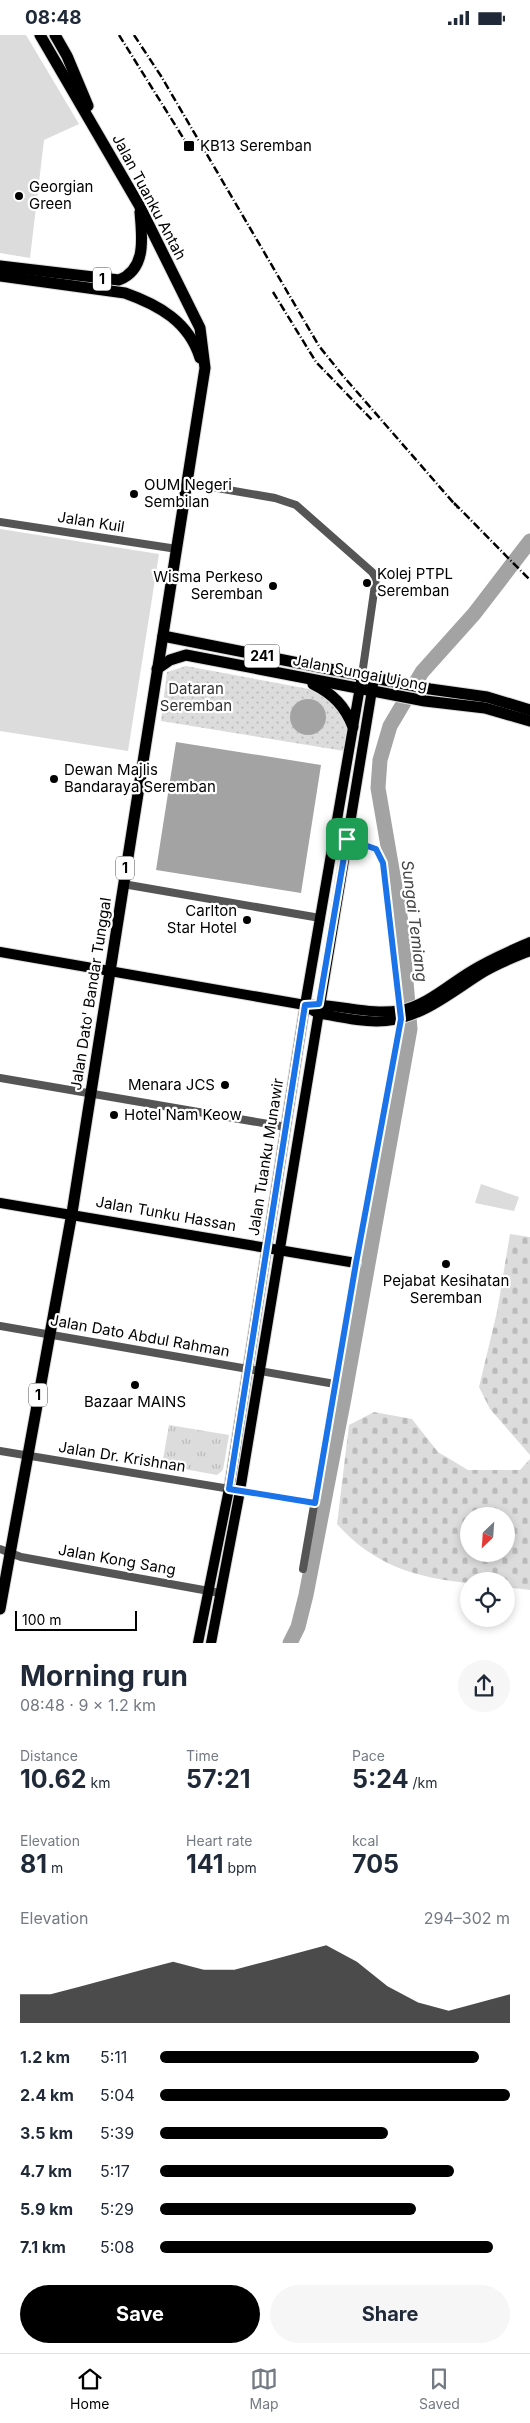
<!DOCTYPE html>
<meta charset="utf-8">
<style>
:root{--surface:#fff;--page:#f6f6f7;--text:#1f2937;--muted:#747a83;--line:#e0e1e3;--accent:#000}
body{margin:0;font-family:Inter,sans-serif;background:var(--page);color:var(--text);height:100vh;display:flex;flex-direction:column;font-size:19px;white-space:nowrap}
*{box-sizing:border-box;margin:0}
p{font-size:16px;color:var(--muted)}
.icon{flex:none;width:28px;height:28px;fill:none;stroke:currentColor;stroke-width:2;stroke-linecap:round;stroke-linejoin:round}
.map{position:relative;height:1608px;overflow:hidden}
.details{display:flex;flex-direction:column;background:var(--surface);flex:1}
.details>*{flex:none}
.needle{width:32px;rotate:205deg}
.fabs{position:absolute;left:460px;top:1472px;display:grid;gap:10px}
.fabs a{display:grid;place-items:center;width:55px;height:55px;border-radius:50%;background:var(--surface);box-shadow:0 2px 8px #0003;font-size:25px}
.scale{position:absolute;left:15px;bottom:12px;width:122px;box-sizing:border-box;padding-left:5px;border:2px solid #000;border-top:0;font-size:14px;line-height:18px;white-space:nowrap;color:#000;-webkit-text-stroke:4px #fff;paint-order:stroke}
.pin{position:absolute;display:grid;place-items:center;width:42px;height:42px;color:#fff;margin:-21px;border-radius:10px;box-shadow:0 2px 8px #0006}
.round{display:grid;place-items:center;flex:none;width:52px;height:52px;border-radius:26px;background:var(--page)}
.overview{display:flex;align-items:center;justify-content:space-between;height:85px;padding:0 20px}
h1{font-size:28px;font-weight:700;line-height:38px}
.stats{display:grid;grid-template-columns:repeat(3,1fr);gap:8px;height:85px;padding:5px 20px}
.stats div{display:grid;align-content:center}
.stats b{font-size:25px;font-weight:700}
.stats small{font-size:14px;font-weight:400}
.stats p{font-size:14px}
.chart{height:140px;padding:10px 20px}
.chart p{display:flex;justify-content:space-between}
.chart svg{width:100%;height:90px;margin-top:5px;fill:var(--accent);opacity:.7}
.action{display:flex;gap:10px;margin-top:auto;padding:10px 20px}
.action a{flex:1;height:58px;border-radius:30px;background:var(--accent);color:#fff;font-size:20px;font-weight:700;line-height:58px;text-align:center}
.action a+a{background:var(--page);color:var(--text)}
ul{padding:0 20px;list-style:none;font-size:16px}
li{display:grid;grid-template-columns:80px 60px 1fr;align-items:center;height:38px}
li i{height:12px;border-radius:6px;background:var(--accent)}
.status{display:flex;justify-content:space-between;align-items:center;height:35px;padding:0 25px;background:var(--surface);direction:ltr}
.status svg{height:14px;fill:currentColor}
.tab-bar{display:flex;justify-content:space-around;align-items:center;height:70px;border-top:1px solid var(--line);background:var(--surface);font-size:14px;color:var(--muted)}
.tab-bar a{display:grid;justify-items:center;gap:2px}
.tab-bar .selected{color:var(--accent)}
.map>svg:first-child{display:block}
</style>
<div class="status"><b>08:48</b><svg viewBox="0 0 49 12"><path d="M0 12V9h3v3zM5 12V6h3v6zM10 12V3h3v9zM15 12V0h3v12zM26 1h20v11H26zM47 4h2v5h-2z"/></svg></div>
<div class="map">
<svg width="530" height="1608" viewBox="0 0 530 1608">
<defs>
<pattern id="grass-tufts" width="24" height="20" patternUnits="userSpaceOnUse" patternTransform="scale(1.25)"><rect width="24" height="20" fill="#dcdcdc"/><path d="M3 7l-1-3M5 7V3M7 7l1-3M15 17l-1-3M17 17v-4M19 17l1-3" fill="none" stroke="#bbb"/></pattern>
<pattern id="cemetery-stones" width="16" height="16" patternUnits="userSpaceOnUse" patternTransform="scale(1.25)"><rect width="16" height="16" fill="#dcdcdc"/><path d="M2 7V4a2 2 0 0 1 4 0v3zM10 15v-3a2 2 0 0 1 4 0v3z" fill="#bbb"/></pattern>
<pattern id="park-dots" width="8" height="8" patternUnits="userSpaceOnUse" patternTransform="scale(1.25)"><rect width="8" height="8" fill="#dcdcdc"/><path d="M2 2h.1M6 6h.1" fill="none" stroke="#bbb" stroke-width="1.8" stroke-linecap="round"/></pattern>
</defs>
<rect width="100%" height="100%" fill="#fff"/>
<polygon fill="url(#grass-tufts)" points="169,1390 229,1400 223,1435 217,1440 162,1430"/>
<g fill="url(#cemetery-stones)" fill-rule="evenodd">
<polygon points="510,1199 530,1202 530,1420 490,1374 479,1352 497,1277"/>
<path d="M 374,1377 L 412,1384 L 438,1417 L 468,1435 L 520,1435 L 530,1424 L 530,1555 L 506,1552 L 506,1546 L 469,1546 L 469,1548 C 416,1543 373,1530 337,1489 L 349,1390 ZM 469,1481 L 506,1481 L 506,1519 L 469,1519 Z"/>
</g>
<path fill="url(#park-dots)" d="M 186,631 L 309,654 C 324,662 344,674 348,692 C 349,699 345,709 344,716 L 161,686 L 167,637 Z"/>
<g fill="#dcdcdc">
<polygon points="0,0 26,0 79,89 44,105 30,223 0,218"/>
<polygon points="0,494 159,519 128,716 0,696"/>
<polygon points="481,1149 519,1162 514,1176 475,1168"/>
</g>
<g fill="#a3a3a3">
<circle cx="308" cy="682" r="18"/>
<polygon points="176,707 321,730 301,858 156,835"/>
</g>
<g fill="none" stroke-linecap="round" stroke-linejoin="round">
<polyline stroke="#a3a3a3" stroke-width="15" points="290,1608 298,1592 306,1560 344,1363 410,994 401,887 378,753 380,725 390,691 422,637 474,579 530,506"/>
<defs>
<g id="major">
<path d="M 0,917 L 305,970 C 338,968 369,981 401,975 C 427,970 449,949 471,936 C 490,924 510,916 530,907"/>
<path d="M 312,975 L 317,978 C 339,982 363,988 386,986 C 424,982 453,956 484,937 C 499,928 515,922 530,916"/>
<polyline points="0,1168 356,1228"/>
<polyline points="198,1608 229,1454 305,970 361,646"/>
<polyline points="211,1608 240,1456 373,649"/>
</g>
<g id="highway">
<polyline points="55,0 67,21 88,71"/>
<path d="M 0,231 L 119,245 C 147,234 142,202 140,177"/>
<path d="M 0,241 L 125,258 C 159,270 189,287 200,323"/>
<polyline points="163,601 430,654 487,662 530,675"/>
<polyline points="157,634 170,625 186,620 425,666 485,673 530,686"/>
<path d="M 313,649 C 333,659 345,671 353,692"/>
<polyline points="0,1574 72,1178 205,333 200,293 139,170 40,0"/>
</g>
</defs>
<use href="#major" stroke="#dbdbdb" stroke-width="12"/>
<use href="#highway" stroke="#dbdbdb" stroke-width="13"/>
<g stroke="#555" stroke-width="8">
<polyline points="188,448 275,463 296,470 372,537 376,543 362,640"/>
<polyline points="0,487 177,514"/>
<polyline points="123,849 320,883"/>
<polyline points="0,1043 286,1092"/>
<polyline points="0,1291 335,1349"/>
<polyline points="0,1416 315,1468"/>
<polyline points="0,1514 21,1522 220,1558"/>
<polyline points="303,1534 356,1228 401,984 383,828 376,814 347,804"/>
</g>
<use href="#major" stroke="#000" stroke-width="10"/>
<use href="#highway" stroke="#000" stroke-width="11"/>
<g stroke="#000" stroke-width="2.5" stroke-dasharray="8 2.5 1 2.5" stroke-linecap="butt">
<polyline points="119,0 192,117"/>
<polyline points="134,0 161,41 319,311 344,342 458,473"/>
<polyline points="273,257 316,327 372,385"/>
<polyline points="454,468 530,545"/>
</g>
</g>
<g fill="none" stroke-linecap="round" stroke-linejoin="round">
<defs>
<polygon id="route" points="347,804 376,814 383,828 401,984 356,1228 315,1468 229,1454 305,970 319,969"/>
</defs>
<use href="#route" stroke="#fff" stroke-width="10"/>
<use href="#route" stroke="#1a73e8" stroke-width="6"/>
</g>
<g fill="#000" stroke="#fff" stroke-width="2">
<rect x="183" y="105" width="12" height="12" rx="2.5"/>
<circle cx="19" cy="161" r="5"/>
<circle cx="134" cy="459" r="5"/>
<circle cx="367" cy="548" r="5"/>
<circle cx="273" cy="551" r="5"/>
<circle cx="54" cy="744" r="5"/>
<circle cx="247" cy="885" r="5"/>
<circle cx="225" cy="1050" r="5"/>
<circle cx="114" cy="1080" r="5"/>
<circle cx="446" cy="1229" r="5"/>
<circle cx="135" cy="1350" r="5"/>
</g>
<g text-anchor="middle" stroke-width="4.5" stroke-linejoin="round" paint-order="stroke">
<g fill="#fff" stroke="#4c4c4c" stroke-width="1">
<rect x="93" y="232.5" width="18" height="23" rx="4"/>
<rect x="244.5" y="609.5" width="35" height="23" rx="4"/>
<rect x="116" y="821.5" width="18" height="23" rx="4"/>
<rect x="29" y="1348.5" width="18" height="23" rx="4"/>
</g>
<g font-size="14" font-weight="bold" fill="#000">
<text x="102" y="249">1</text>
<text x="262" y="626">241</text>
<text x="125" y="838">1</text>
<text x="38" y="1365">1</text>
</g>
<g font-size="15" fill="#000" stroke="#fff" text-anchor="start">
<text x="200" y="116">KB13 Seremban</text>
<text x="29" y="157">Georgian<tspan x="29" dy="17">Green</tspan></text>
<text x="144" y="455">OUM Negeri<tspan x="144" dy="17">Sembilan</tspan></text>
<text x="377" y="544">Kolej PTPL<tspan x="377" dy="17">Seremban</tspan></text>
<text x="263" y="547" text-anchor="end">Wisma Perkeso<tspan x="263" dy="17">Seremban</tspan></text>
<text x="64" y="740">Dewan Majlis<tspan x="64" dy="17">Bandaraya Seremban</tspan></text>
<text x="237" y="881" text-anchor="end">Carlton<tspan x="237" dy="17">Star Hotel</tspan></text>
<text x="215" y="1055" text-anchor="end">Menara JCS</text>
<text x="124" y="1085">Hotel Nam Keow</text>
<text x="446" y="1251" text-anchor="middle">Pejabat Kesihatan<tspan x="446" dy="17">Seremban</tspan></text>
<text x="135" y="1372" text-anchor="middle">Bazaar MAINS</text>
</g>
<g font-size="15" fill="#000" stroke="#fff">
<text transform="translate(149 162) rotate(62)" y="5">Jalan Tuanku Antah</text>
<text transform="translate(91 487) rotate(9)" y="5">Jalan Kuil</text>
<text transform="translate(360 638) rotate(11)" y="5">Jalan Sungai Ujong</text>
<text transform="translate(91 959) rotate(-81)" y="5">Jalan Dato' Bandar Tunggal</text>
<text transform="translate(266 1122) rotate(-81)" y="5">Jalan Tuanku Munawir</text>
<text transform="translate(166 1179) rotate(10)" y="5">Jalan Tunku Hassan</text>
<text transform="translate(140 1301) rotate(10)" y="5">Jalan Dato Abdul Rahman</text>
<text transform="translate(122 1422) rotate(9)" y="5">Jalan Dr. Krishnan</text>
<text transform="translate(117 1525) rotate(10)" y="5">Jalan Kong Sang</text>
</g>
<g font-size="15" fill="#333" stroke="#fff">
<text x="196" y="659">Dataran<tspan x="196" dy="17">Seremban</tspan></text>
</g>
<g font-size="16" font-style="italic" fill="#444" stroke="#fff">
<text transform="translate(415 886) rotate(83)" y="6">Sungai Temiang</text>
</g>
</g>
</svg>
<div class="fabs">
<a><svg class="needle" viewBox="-14 -14 28 28"><path d="M0-13l5 13h-10z" fill="#e53935"/><path d="M0 13l5-13h-10z" fill="#747a83"/></svg></a>
<a><svg class="icon" aria-label="locate" viewBox="0 0 24 24"><circle cx="12" cy="12" r="6"/><path d="M12 2v4M12 18v4M2 12h4M18 12h4"/></svg></a>
</div>
<div class="scale">100 m</div>
<div class="pin" style="left:347px;top:804px;background:#1e9e55"><svg class="icon" aria-label="arrive" viewBox="0 0 24 24"><path d="M6 21V4h12l-3 4 3 4H6"/></svg></div>
</div>
<section class="details">
<div class="overview"><div><h1>Morning run</h1><p>08:48 · 9 × 1.2 km</p></div><a class="round"><svg class="icon" aria-label="share" viewBox="0 0 24 24"><path d="M12 15V3M7 8l5-5 5 5M5 13v7h14v-7"/></svg></a></div>
<div class="stats">
<div><p>Distance</p><b>10.62<small> km</small></b></div>
<div><p>Time</p><b>57:21</b></div>
<div><p>Pace</p><b>5:24<small> /km</small></b></div>
</div>
<div class="stats">
<div><p>Elevation</p><b>81<small> m</small></b></div>
<div><p>Heart rate</p><b>141<small> bpm</small></b></div>
<div><p>kcal</p><b>705</b></div>
</div>
<div class="chart"><p><span>Elevation</span>294–302 m</p>
<svg viewBox="0 0 160 44" preserveAspectRatio="none"><path d="M0 44V30L10 30L20 26L30 22L40 18L50 14L60 18L70 18L80 14L90 10L100 6L110 14L120 26L130 34L140 38L150 34L160 30V44z"/></svg>
</div>
<ul>
<li><b>1.2 km</b>5:11<i style="width:91%"></i></li>
<li><b>2.4 km</b>5:04<i style="width:100%"></i></li>
<li><b>3.5 km</b>5:39<i style="width:65%"></i></li>
<li><b>4.7 km</b>5:17<i style="width:84%"></i></li>
<li><b>5.9 km</b>5:29<i style="width:73%"></i></li>
<li><b>7.1 km</b>5:08<i style="width:95%"></i></li>
</ul>
<div class="action"><a>Save</a><a>Share</a></div>
</section>
<nav class="tab-bar">
<a class="selected"><svg class="icon" aria-label="home" viewBox="0 0 24 24"><path d="M3 11l9-7 9 7M6 9v11h12V9"/></svg>Home</a>
<a><svg class="icon" aria-label="map" viewBox="0 0 24 24"><path d="M3 6l6-2 6 2 6-2v14l-6 2-6-2-6 2zM9 4v14M15 6v14"/></svg>Map</a>
<a><svg class="icon" aria-label="saved" viewBox="0 0 24 24"><path d="M7 4h10v16l-5-4-5 4z"/></svg>Saved</a>
</nav>
